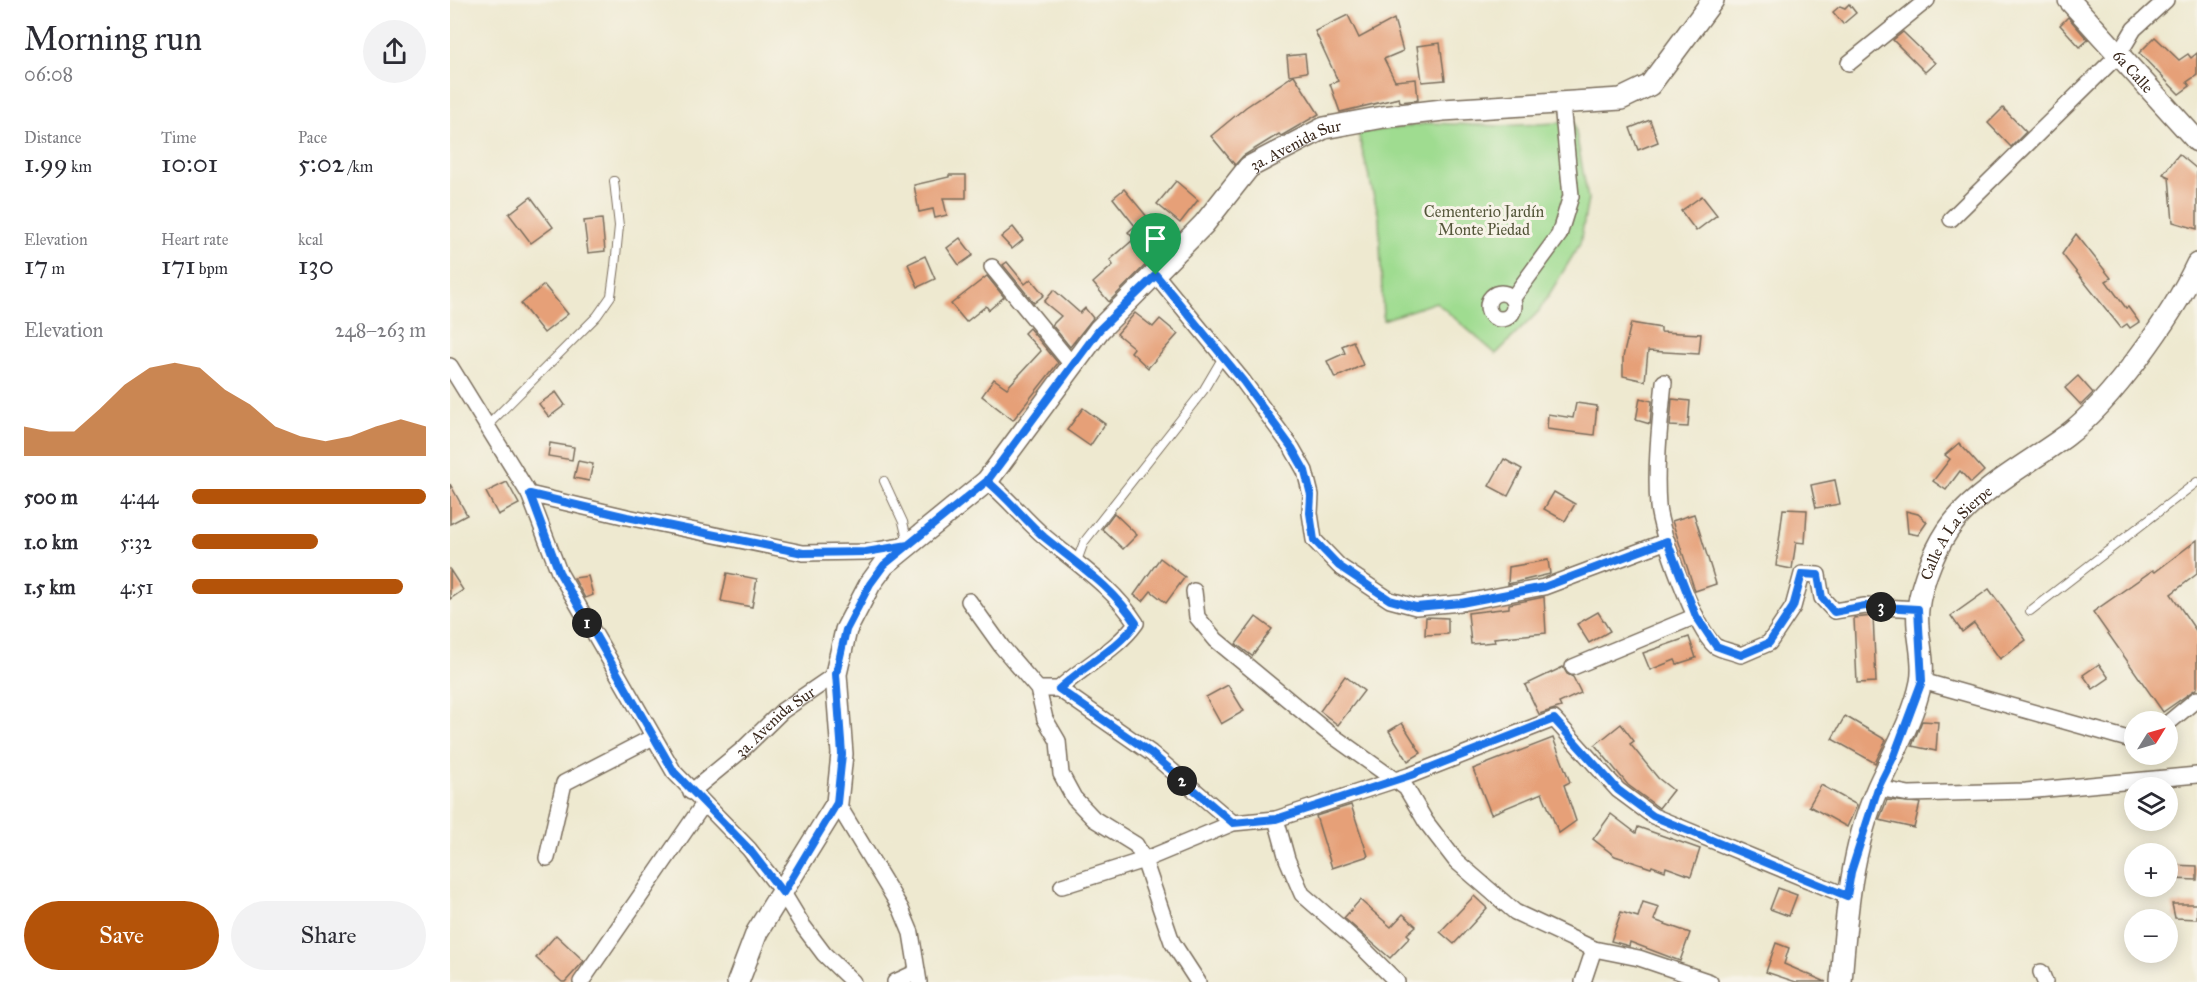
<!DOCTYPE html>
<meta charset="utf-8">
<style>
:root{--surface:#fff;--page:#f2f2f3;--text:#2b2b33;--muted:#7c7c81;--accent:#b45309}
body{margin:0;font-family:"IM FELL Great Primer",serif;background:var(--page);color:var(--text);height:100vh;display:flex;flex-direction:column;font-size:22px;white-space:nowrap}
*{box-sizing:border-box;margin:0}
p{font-size:20px;color:var(--muted)}
.icon{flex:none;width:33px;height:33px;fill:none;stroke:currentColor;stroke-width:2;stroke-linecap:round;stroke-linejoin:round}
.map{position:relative;flex:1;overflow:hidden}
.details{display:flex;flex-direction:column;background:var(--surface);width:450px}
.details>*{flex:none}
.needle{width:39px;rotate:53deg}
.controls{position:absolute;left:1674px;top:711px;display:grid;gap:12px}
.controls a{display:grid;place-items:center;width:54px;height:54px;border-radius:50%;background:var(--surface);box-shadow:0 3px 15px #0003;font-size:30px}
.pin{position:absolute;display:grid;place-items:center;width:51px;height:51px;color:#fff;margin:-62px -26px;border-radius:50% 50% 50% 0;rotate:-45deg;box-shadow:0 0 6px #0007}
.pin .icon{rotate:45deg}
.km{position:absolute;width:30px;height:30px;margin:-15px;border-radius:50%;background:#222;color:#fff;font-size:16px;line-height:30px;text-align:center}
.round{display:grid;place-items:center;flex:none;width:63px;height:63px;border-radius:32px;background:var(--page)}
.headline{display:flex;align-items:center;justify-content:space-between;height:102px;padding:0 24px}
h1{font-size:33px;font-weight:600;line-height:45px}
.figures{display:grid;grid-template-columns:repeat(3,1fr);gap:9px;height:102px;padding:6px 24px}
.figures div{display:grid;align-content:center}
.figures b{font-size:26px;font-weight:600}
.figures small{font-size:16px;font-weight:400}
.figures p{font-size:16px}
.chart{height:168px;padding:12px 24px}
.chart p{display:flex;justify-content:space-between}
.chart svg{width:100%;height:108px;margin-top:6px;fill:var(--accent);opacity:.7}
.cta{display:flex;gap:12px;margin-top:auto;padding:12px 24px}
.cta a{flex:1;height:69px;border-radius:36px;background:var(--accent);color:#fff;font-size:24px;font-weight:600;line-height:69px;text-align:center}
.cta a+a{background:var(--page);color:var(--text)}
ul{padding:0 24px;list-style:none;font-size:20px}
li{display:grid;grid-template-columns:96px 72px 1fr;align-items:center;height:45px}
li i{height:15px;border-radius:8px;background:var(--accent)}
main{display:flex;flex:1;min-height:0}
.map>svg:first-child{display:block}
</style>
<main>
<section class="details">
<div class="headline"><div><h1>Morning run</h1><p>06:08</p></div><a class="round"><svg class="icon" aria-label="share" viewBox="0 0 24 24"><path d="M12 15V3M7 8l5-5 5 5M5 13v7h14v-7"/></svg></a></div>
<div class="figures">
<div><p>Distance</p><b>1.99<small> km</small></b></div>
<div><p>Time</p><b>10:01</b></div>
<div><p>Pace</p><b>5:02<small> /km</small></b></div>
</div>
<div class="figures">
<div><p>Elevation</p><b>17<small> m</small></b></div>
<div><p>Heart rate</p><b>171<small> bpm</small></b></div>
<div><p>kcal</p><b>130</b></div>
</div>
<div class="chart"><p><span>Elevation</span>248–263 m</p>
<svg viewBox="0 0 160 44" preserveAspectRatio="none"><path d="M0 44V32L10 34L20 34L30 25L40 15L50 8L60 6L70 8L80 17L90 23L100 32L110 36L120 38L130 36L140 32L150 29L160 32V44z"/></svg>
</div>
<ul>
<li><b>500 m</b>4:44<i style="width:100%"></i></li>
<li><b>1.0 km</b>5:32<i style="width:54%"></i></li>
<li><b>1.5 km</b>4:51<i style="width:90%"></i></li>
</ul>
<div class="cta"><a>Save</a><a>Share</a></div>
</section>
<div class="map">
<svg width="1747" height="982" viewBox="0 0 1747 982">
<rect width="100%" height="100%" fill="#f7f3e8"/>
<filter id="ink" filterUnits="userSpaceOnUse"><feTurbulence type="fractalNoise" baseFrequency=".0167" numOctaves="2"/><feDisplacementMap in="SourceGraphic" scale="12" xChannelSelector="R" yChannelSelector="G"/><feConvolveMatrix kernelMatrix="1 2 1 2 8 2 1 2 1" color-interpolation-filters="sRGB"/></filter>
<filter id="wash" filterUnits="userSpaceOnUse"><feTurbulence type="fractalNoise" baseFrequency=".008" numOctaves="4" result="noise"/><feDisplacementMap in="SourceGraphic" scale="24" xChannelSelector="R" yChannelSelector="G"/><feGaussianBlur stdDeviation="1.35" result="paint"/><feColorMatrix in="noise" values="0 0 0 0 0 0 0 0 0 0 0 0 0 0 0 0 0 1.4 0 .05"/><feComposite in="paint" operator="in"/></filter>
<g filter="url(#wash)">
<rect width="100%" height="100%" fill="#eee9d0"/>
<polygon fill="#9fdc90" stroke="#6d8357" stroke-width="1.5" points="1124,122 1138,199 1130,244 1089,311 1046,354 986,302 933,320 929,217 908,133 981,123 1051,126"/>
<g id="blocks">
<g fill="#e6a078">
<polygon points="1399,4 1406,13 1393,24 1383,12 1390,6 1395,8"/>
<polygon points="898,15 909,38 944,19 953,51 934,59 945,81 966,79 968,100 950,102 949,98 890,112 880,84 888,81 865,31"/>
<polygon points="1618,17 1638,40 1630,47 1610,25"/>
<polygon points="1453,32 1485,63 1475,72 1443,40"/>
<polygon points="1705,37 1729,60 1738,54 1741,58 1747,53 1747,75 1737,82 1740,86 1729,94 1689,53"/>
<polygon points="990,43 995,80 972,82 967,46"/>
<polygon points="855,54 857,72 839,75 837,56"/>
<polygon points="844,75 869,114 831,136 829,134 793,156 785,165 761,136 796,107"/>
<polygon points="1553,108 1576,132 1561,147 1538,123"/>
<polygon points="1200,120 1208,142 1188,150 1180,128"/>
<polygon points="1729,154 1747,169 1747,229 1723,222 1719,177 1713,174"/>
<polygon points="499,175 516,175 516,198 493,198 497,215 485,218 483,209 469,212 464,185 499,177"/>
<polygon points="726,181 748,200 730,223 707,204"/>
<polygon points="674,189 718,242 659,302 643,283 663,265 660,260 684,239 678,232 685,226 663,198"/>
<polygon points="1252,196 1267,215 1246,231 1231,211"/>
<polygon points="81,197 103,227 81,243 59,214"/>
<polygon points="152,219 155,251 138,253 134,221"/>
<polygon points="563,227 573,240 562,249 551,237"/>
<polygon points="1626,234 1661,278 1656,281 1676,308 1678,307 1689,322 1680,328 1677,324 1671,328 1612,254"/>
<polygon points="510,238 523,255 509,265 497,248"/>
<polygon points="475,256 485,279 468,287 458,264"/>
<polygon points="557,262 575,284 581,279 594,295 584,303 553,265"/>
<polygon points="537,276 554,297 539,310 536,306 516,322 501,304"/>
<polygon points="94,285 118,314 94,333 71,304"/>
<polygon points="604,290 630,313 635,308 643,318 620,347 602,325 611,316 594,302"/>
<polygon points="685,313 703,327 710,319 728,334 698,368 681,352 684,348 667,334"/>
<polygon points="1181,323 1211,328 1211,332 1251,334 1249,354 1198,351 1195,381 1173,376 1173,357"/>
<polygon points="579,328 608,363 563,420 532,396 544,379 557,388 591,351 574,333"/>
<polygon points="903,341 913,365 885,378 877,361 895,353 892,346"/>
<polygon points="1628,376 1643,393 1631,405 1615,388"/>
<polygon points="106,392 115,405 99,417 89,404"/>
<polygon points="1190,398 1202,401 1200,424 1186,420"/>
<polygon points="1222,399 1240,401 1238,427 1220,426"/>
<polygon points="1126,403 1147,406 1144,435 1097,429 1098,414 1123,418"/>
<polygon points="633,408 655,424 640,446 617,430"/>
<polygon points="100,443 124,447 122,460 98,456"/>
<polygon points="1509,443 1534,471 1521,483 1510,471 1496,490 1483,481 1500,459 1495,455"/>
<polygon points="1054,459 1072,469 1058,496 1039,486"/>
<polygon points="128,461 143,464 139,481 124,478"/>
<polygon points="1385,480 1390,504 1366,508 1361,485"/>
<polygon points="57,482 69,504 48,515 36,492"/>
<polygon points="0,484 17,515 0,524"/>
<polygon points="1104,492 1125,504 1115,521 1094,509"/>
<polygon points="1333,509 1357,510 1355,543 1346,542 1342,569 1326,566"/>
<polygon points="1456,511 1468,514 1477,522 1468,535 1458,533"/>
<polygon points="664,513 687,535 673,549 652,529"/>
<polygon points="1244,514 1266,584 1245,591 1222,521"/>
<polygon points="1747,540 1747,574 1721,594 1747,632 1747,688 1713,712 1643,612 1703,570 1705,572"/>
<polygon points="710,558 735,577 716,603 701,591 693,601 684,595"/>
<polygon points="1098,560 1100,574 1058,584 1059,567"/>
<polygon points="0,570 13,590 0,599"/>
<polygon points="277,573 307,579 302,607 271,601"/>
<polygon points="138,576 143,595 135,598 124,578"/>
<polygon points="1539,589 1576,640 1550,659 1524,623 1512,632 1501,616"/>
<polygon points="1094,597 1096,633 1044,638 1045,642 1021,644 1018,613 1059,608 1059,604"/>
<polygon points="1148,612 1160,631 1139,643 1127,624"/>
<polygon points="1423,616 1426,682 1407,683 1404,618"/>
<polygon points="806,617 822,629 802,656 786,644"/>
<polygon points="976,617 998,618 998,634 975,635"/>
<polygon points="1239,637 1246,658 1227,664 1225,660 1200,670 1193,653"/>
<polygon points="1649,664 1659,678 1643,689 1633,675"/>
<polygon points="1113,667 1117,674 1123,677 1131,693 1109,703 1111,707 1089,714 1075,685"/>
<polygon points="895,676 914,691 888,725 870,711"/>
<polygon points="778,685 794,711 771,724 756,697"/>
<polygon points="1395,716 1436,740 1425,763 1382,739"/>
<polygon points="1472,721 1488,722 1486,751 1462,746"/>
<polygon points="952,723 971,753 958,761 939,731"/>
<polygon points="1171,724 1184,741 1180,744 1208,778 1223,790 1209,808 1178,785 1145,745"/>
<polygon points="1103,738 1120,782 1114,785 1126,821 1109,833 1092,793 1041,814 1023,769"/>
<polygon points="1371,785 1407,805 1397,827 1359,806"/>
<polygon points="1437,800 1470,803 1464,828 1429,820"/>
<polygon points="901,805 918,856 882,868 866,816"/>
<polygon points="1161,814 1186,833 1188,827 1250,849 1241,876 1216,867 1215,871 1202,866 1201,868 1165,856 1143,839"/>
<polygon points="1720,865 1747,866 1747,880 1722,879"/>
<polygon points="1328,888 1347,895 1339,916 1320,909"/>
<polygon points="1024,896 1037,908 1004,944 990,932"/>
<polygon points="910,900 941,927 953,914 966,926 957,934 960,937 940,958 894,918"/>
<polygon points="1193,902 1209,907 1204,920 1240,933 1230,961 1180,942 1179,946 1161,941 1171,912 1188,917"/>
<polygon points="1722,904 1747,904 1747,919 1725,918"/>
<polygon points="106,935 134,961 115,982 112,982 86,958"/>
<polygon points="1326,943 1339,948 1334,964 1376,982 1346,982 1316,972"/>
</g>
</g>
</g>
<g filter="url(#ink)">
<use href="#blocks" fill-opacity="0" stroke="#7a6d5c" stroke-width="1.5"/>
<g fill="none" stroke-linecap="round" stroke-linejoin="round">
<defs>
<g id="lane">
<polyline points="37,426 147,316 161,296 165,266 169,226 164,181"/>
<polyline points="434,481 453,522 458,543"/>
<polyline points="627,561 634,542 753,391 773,357"/>
<polyline points="1580,611 1747,482"/>
</g>
<g id="street">
<polyline points="1399,63 1477,0"/>
<polyline points="1501,219 1669,54 1684,29 1716,0"/>
<polyline points="542,267 623,366"/>
<polyline points="706,275 793,381 842,448 855,471 861,495 860,513 864,540 889,566 940,600 966,607 1011,603 1094,587 1217,541"/>
<circle cx="1051" cy="306" r="13"/>
<polyline points="1062,299 1109,235 1121,196 1112,104"/>
<polyline points="0,366 79,494 177,517 353,553 416,552 458,545"/>
<path d="M 1214,382 C 1210,423 1205,465 1208,506 C 1210,533 1245,629 1265,646 C 1271,650 1284,652 1291,655 L 1319,643 L 1343,607 L 1352,574 L 1368,575 L 1372,598 L 1384,611 L 1415,606 L 1468,609"/>
<path d="M 537,481 C 558,498 574,519 595,537 C 627,564 663,587 686,623 C 667,650 633,666 609,689 L 588,689"/>
<polyline points="79,494 109,572 224,772 299,849 333,893 353,926 374,954 403,982"/>
<polyline points="744,591 747,617 766,640 876,731 956,788 976,822 1006,861 1065,912 1144,949 1189,958 1260,982"/>
<polyline points="519,601 552,647 588,689 595,719 608,741 611,774 624,798 644,819 686,845 694,860 722,942 748,982"/>
<polyline points="1123,667 1246,616"/>
<polyline points="1472,681 1678,739 1684,738"/>
<polyline points="609,689 701,753 783,823"/>
<polyline points="1718,723 1747,699"/>
<polyline points="1428,788 1459,794 1576,791 1747,775"/>
<path id="s1" d="M 241,792 L 292,750 L 332,711 L 386,674"/>
<polyline points="387,803 451,909 461,933 469,982"/>
<polyline points="826,819 837,859 852,894 906,941 947,982"/>
<polyline points="97,858 114,783 203,737"/>
<polyline points="612,886 694,860 783,823 826,819 961,775 1104,719 1168,790 1203,816 1397,896"/>
<polyline points="1591,972 1595,982"/>
<polyline points="131,982 253,805"/>
<polyline points="445,982 467,972"/>
<polyline points="1133,982 1144,949"/>
</g>
<g id="secondary">
<path id="s2" d="M 1619,0 L 1747,141"/>
<path id="s3" d="M 288,982 L 307,932 L 387,803 L 392,754 L 386,674 L 396,630 L 420,584 L 434,565 L 537,481 L 649,330 L 754,224 L 799,167 L 874,128 L 933,117 L 993,110 L 1171,99 L 1200,85 L 1263,0"/>
<path id="s4" d="M 1391,982 C 1396,915 1401,849 1428,787 C 1443,754 1464,717 1471,682 C 1476,659 1465,633 1468,609 C 1471,582 1487,543 1504,522 C 1530,489 1582,461 1616,436 C 1661,402 1723,315 1747,264"/>
</g>
</defs>
<use href="#lane" stroke="#7a6d5c" stroke-width="10"/>
<use href="#street" stroke="#7a6d5c" stroke-width="18"/>
<use href="#secondary" stroke="#7a6d5c" stroke-width="24"/>
<use href="#lane" stroke="#fff" stroke-width="8"/>
<use href="#street" stroke="#fff" stroke-width="15"/>
<use href="#secondary" stroke="#fff" stroke-width="21"/>
</g>
</g>
<g fill="none" stroke-linecap="round" stroke-linejoin="round" filter="url(#ink)">
<defs>
<path id="route" d="M 706,275 L 649,330 L 537,481 L 434,565 L 420,584 L 396,630 L 386,674 L 392,754 L 387,803 L 333,893 L 299,849 L 224,772 L 109,572 L 80,494 L 177,517 L 353,553 L 416,552 L 458,545 L 537,481 C 558,498 574,519 594,537 C 627,564 663,587 686,623 C 667,650 633,666 609,689 L 701,753 L 783,823 L 826,819 L 961,775 L 1104,719 L 1168,790 L 1203,816 L 1397,896 L 1401,872 L 1428,788 L 1444,756 L 1472,681 L 1468,609 L 1415,606 L 1384,612 L 1372,598 L 1368,575 L 1352,574 L 1343,607 L 1319,643 L 1291,655 L 1266,646 L 1246,616 L 1217,541 L 1094,587 L 1011,603 L 966,607 L 940,600 L 889,566 L 864,540 L 860,513 L 861,495 L 855,471 L 842,448 L 793,381 L 706,275"/>
</defs>
<use href="#route" stroke="#fff" stroke-width="12"/>
<use href="#route" stroke="#1a73e8" stroke-width="8"/>
</g>
<g text-anchor="middle" stroke-width="6" stroke-linejoin="round" paint-order="stroke">
<g font-size="16" fill="#3b2a1e" stroke="#f7f3e8">
<text dy="6" stroke="none"><textPath href="#s2" startOffset="96">6a Calle</textPath></text>
<text dy="6" stroke="none"><textPath href="#s3" startOffset="1050">3a. Avenida Sur</textPath></text>
<text dy="6" stroke="none"><textPath href="#s4" startOffset="474">Calle A La Sierpe</textPath></text>
<text dy="6" stroke="none"><textPath href="#s1" startOffset="110">3a. Avenida Sur</textPath></text>
</g>
<g font-size="16" fill="#54563a" stroke="#f7f3e8">
<text x="1034" y="217">Cementerio Jardín<tspan x="1034" dy="18">Monte Piedad</tspan></text>
</g>
</g>
</svg>
<div class="controls">
<a><svg class="needle" viewBox="-14 -14 28 28"><path d="M0-13l5 13h-10z" fill="#e53935"/><path d="M0 13l5-13h-10z" fill="#7c7c81"/></svg></a>
<a><svg class="icon" aria-label="layers" viewBox="0 0 24 24"><path d="M12 4l9 5-9 5-9-5zM3 14l9 5 9-5"/></svg></a>
<a>+</a>
<a>−</a>
</div>
<div class="pin" style="left:706px;top:275px;background:#1e9e55"><svg class="icon" aria-label="arrive" viewBox="0 0 24 24"><path d="M6 21V4h12l-3 4 3 4H6"/></svg></div>
<b class="km" style="left:137px;top:623px">1</b>
<b class="km" style="left:732px;top:781px">2</b>
<b class="km" style="left:1431px;top:607px">3</b>
</div>
</main>
